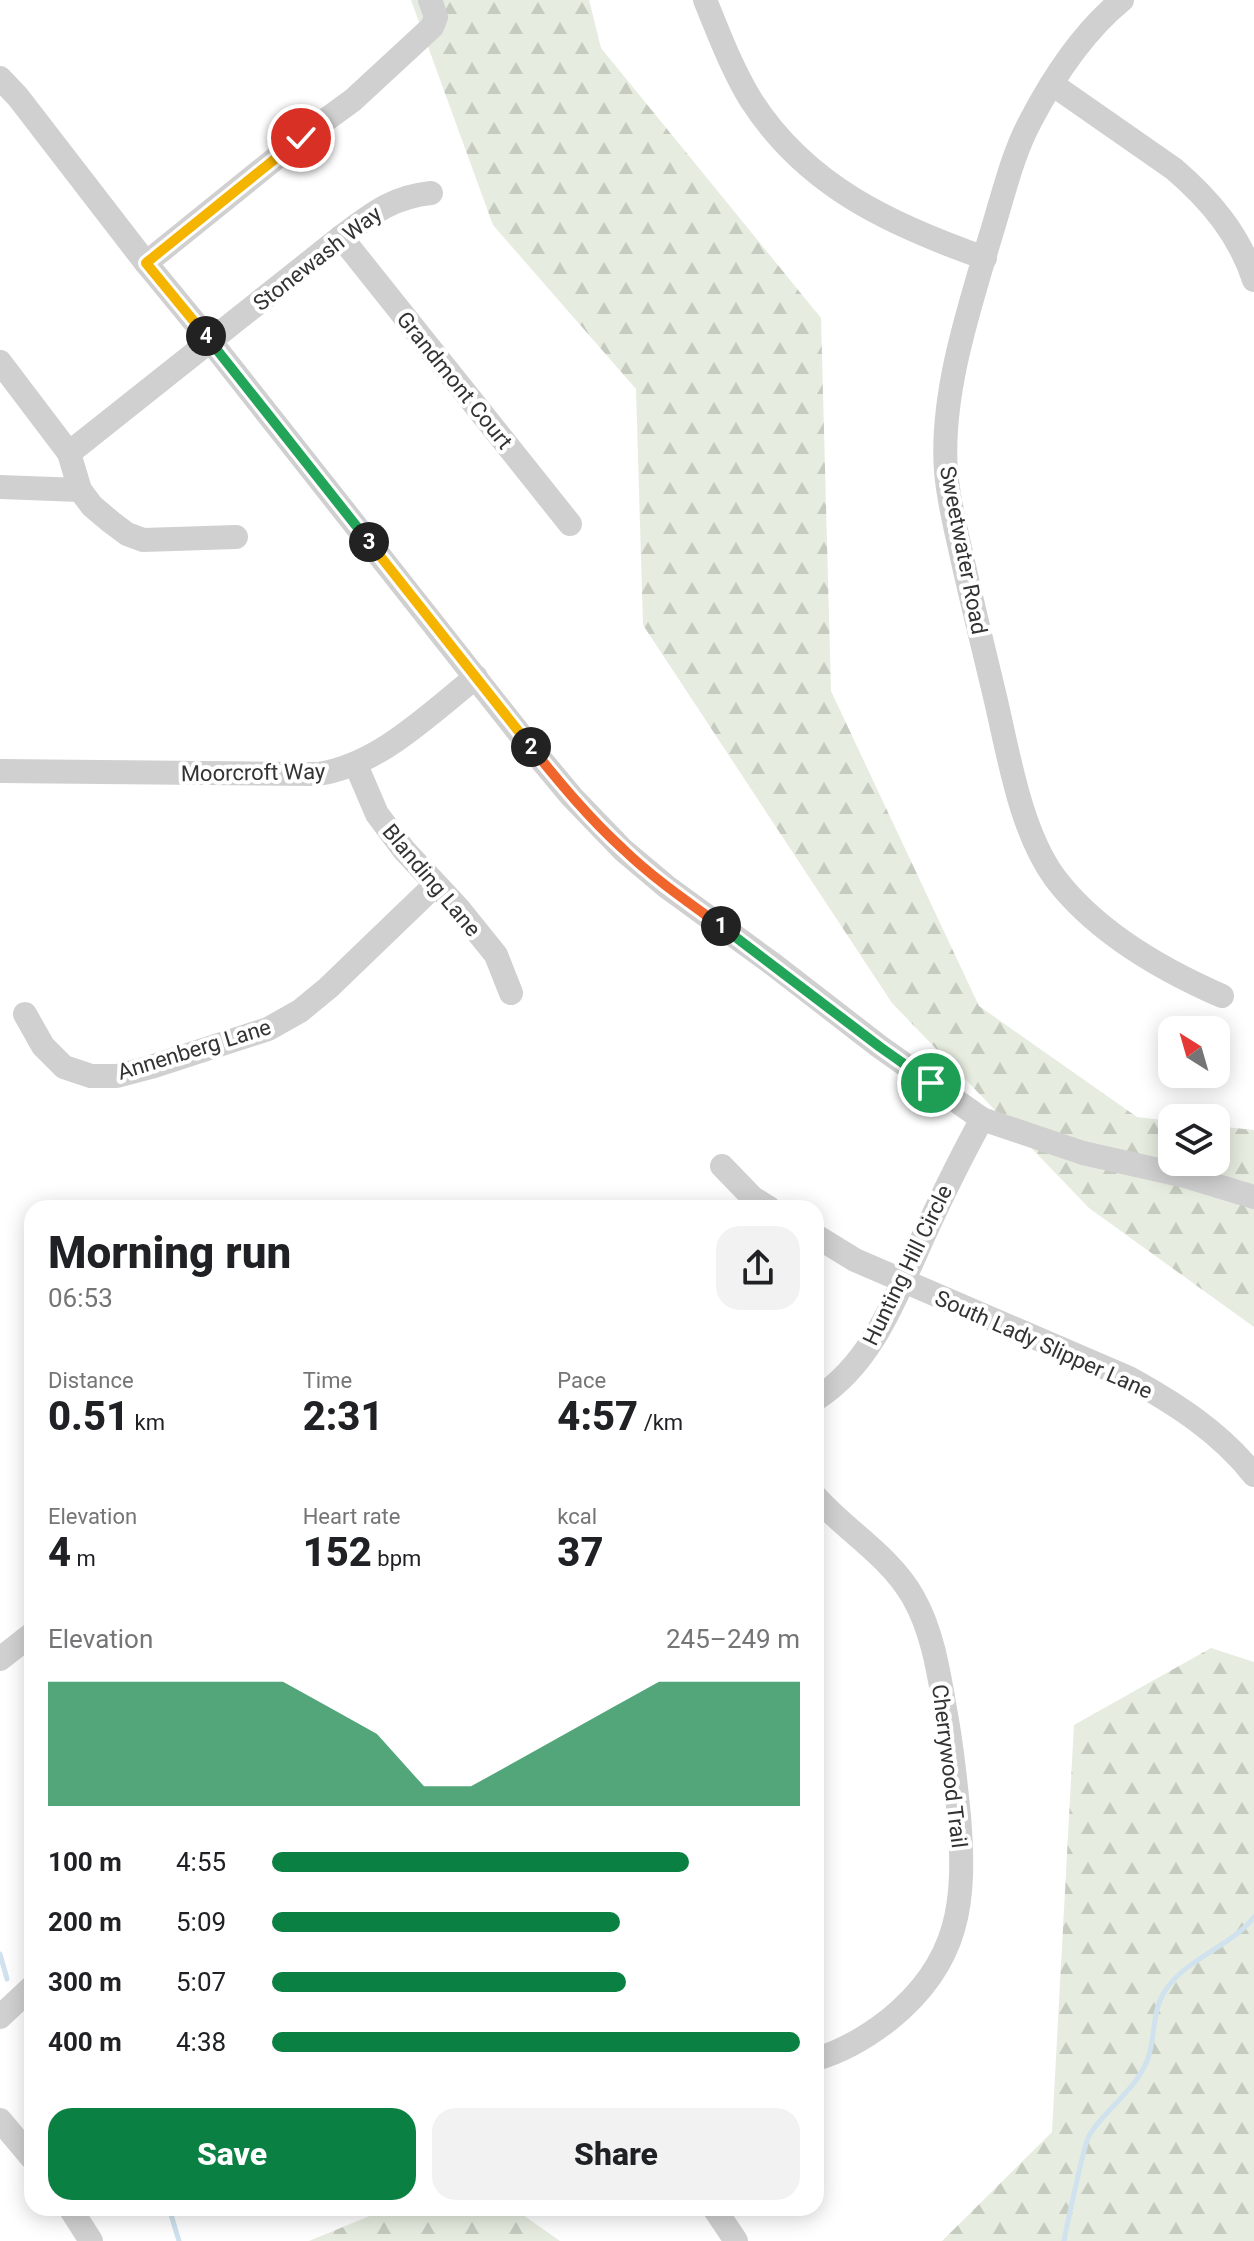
<!DOCTYPE html>
<meta charset="utf-8">
<style>
:root{--surface:#fff;--page:#f2f2f2;--text:#202124;--muted:#757577;--accent:#0b8043}
body{margin:0;font-family:Roboto,sans-serif;background:var(--page);color:var(--text);height:100vh;display:flex;flex-direction:column;font-size:30px;white-space:nowrap}
*{box-sizing:border-box;margin:0}
p{font-size:26px;color:var(--muted)}
.icon{flex:none;width:44px;height:44px;fill:none;stroke:currentColor;stroke-width:2;stroke-linecap:round;stroke-linejoin:round}
.map{position:relative;flex:1;overflow:hidden}
.drawer{position:absolute;left:24px;top:1200px;width:800px;height:1016px;display:flex;flex-direction:column;background:var(--surface);border-radius:24px;box-shadow:0 4px 20px #0003}
.drawer>*{flex:none}
.needle{width:52px;rotate:323deg}
.fabs{position:absolute;left:1158px;top:1016px;display:grid;gap:16px}
.fabs a{display:grid;place-items:center;width:72px;height:72px;border-radius:16px;background:var(--surface);box-shadow:0 4px 20px #0003;font-size:40px}
.pin{position:absolute;display:grid;place-items:center;width:68px;height:68px;color:#fff;margin:-34px;border:4px solid #fff;border-radius:50%;box-shadow:0 2px 8px #0007}
.km{position:absolute;width:40px;height:40px;margin:-20px;border-radius:50%;background:#222;color:#fff;font-size:22px;line-height:40px;text-align:center}
.round{display:grid;place-items:center;flex:none;width:84px;height:84px;border-radius:24px;background:var(--page)}
.headline{display:flex;align-items:center;justify-content:space-between;height:136px;padding:0 24px}
h1{font-size:44px;font-weight:800;line-height:60px}
.stats{display:grid;grid-template-columns:repeat(3,1fr);gap:12px;height:136px;padding:8px 24px}
.stats div{display:grid;align-content:center}
.stats b{font-size:40px;font-weight:800}
.stats small{font-size:22px;font-weight:400}
.stats p{font-size:22px}
.chart{height:224px;padding:16px 24px}
.chart p{display:flex;justify-content:space-between}
.chart svg{width:100%;height:144px;margin-top:8px;fill:var(--accent);opacity:.7}
.button{display:flex;gap:16px;margin-top:auto;padding:16px 24px}
.button a{flex:1;height:92px;border-radius:24px;background:var(--accent);color:#fff;font-size:32px;font-weight:800;line-height:92px;text-align:center}
.button a+a{background:var(--page);color:var(--text)}
ul{padding:0 24px;list-style:none;font-size:26px}
li{display:grid;grid-template-columns:128px 96px 1fr;align-items:center;height:60px}
li i{height:20px;border-radius:10px;background:var(--accent)}
.map>svg:first-child{display:block}
</style>
<div class="map">
<svg width="1254" height="2241" viewBox="0 0 1254 2241">
<defs>
<pattern id="forest-firs" width="22" height="20" patternUnits="userSpaceOnUse" patternTransform="scale(2)"><rect width="22" height="20" fill="#e6ecdf"/><path d="M5 1l3.5 6h-7zM16 11l3.5 6h-7z" fill="#c6cbc0"/></pattern>
</defs>
<rect width="100%" height="100%" fill="#fff"/>
<g fill="url(#forest-firs)">
<polygon points="411,0 589,0 601,48 821,318 831,691 979,1006 1137,1117 1172,1121 1172,1162 1216,1162 1216,1126 1254,1130 1254,1327 1089,1208 892,1003 643,625 636,389 493,225"/>
<polygon points="1211,1648 1254,1662 1254,2241 942,2241 1052,2132 1074,1725"/>
<polygon points="389,2208 513,2208 560,2241 309,2241"/>
</g>
<g fill="none" stroke-linecap="round" stroke-linejoin="round">
<g stroke="#cfe2ee" stroke-width="5">
<polyline points="0,1954 7,1979"/>
<polyline points="169,2208 179,2241"/>
<path d="M 1064,2241 C 1069,2215 1075,2189 1081,2163 C 1084,2153 1085,2142 1090,2134 C 1107,2108 1135,2090 1147,2061 C 1156,2039 1151,2012 1165,1991 C 1187,1957 1230,1948 1254,1917"/>
</g>
<g stroke="#d0d0d0" stroke-width="24">
<path d="M 705,0 C 719,34 732,69 751,100 C 806,186 891,225 985,258"/>
<path d="M 1122,0 C 1083,32 1054,76 1031,120 C 1013,153 1004,192 993,228 C 971,302 940,393 946,471 C 948,497 954,522 960,548 C 971,599 984,650 996,701 C 1009,757 1021,832 1055,878 C 1096,932 1160,969 1222,996"/>
<polyline points="0,78 18,97 146,263 211,342 527,743 572,797 623,850 667,887 774,965 880,1047 982,1119 1083,1153 1185,1176 1254,1197"/>
<path d="M 1052,84 L 1174,169 C 1210,200 1239,234 1254,280"/>
<polyline points="341,237 570,524"/>
<polyline points="146,263 301,138 353,100 432,27 436,17 430,0"/>
<polyline points="0,362 69,453 80,490 92,506 111,522 127,534 143,540 236,537"/>
<path d="M 69,453 L 341,237 C 372,214 392,197 431,193"/>
<polyline points="0,487 80,490"/>
<polyline points="356,765 377,814 404,850 459,909 496,955 511,993"/>
<path d="M 0,771 L 318,774 C 379,765 429,714 476,677"/>
<polyline points="25,1014 43,1046 64,1067 91,1076 117,1076 151,1067 268,1029 300,1011 328,988 435,885"/>
<polyline points="722,1166 753,1198 769,1208"/>
<path d="M 816,1236 L 855,1260 L 1129,1378 C 1176,1404 1220,1432 1254,1475"/>
<path d="M 816,1399 C 873,1363 897,1294 924,1235 C 942,1196 961,1157 982,1119"/>
<path d="M 816,1497 C 846,1531 890,1556 913,1597 C 935,1635 940,1683 948,1726 C 953,1756 956,1786 959,1816 C 966,1901 960,1962 890,2019 C 867,2037 844,2051 816,2059"/>
<polyline points="0,1659 32,1634"/>
<polyline points="0,2017 32,1987"/>
<polyline points="0,2120 32,2158"/>
<polyline points="70,2208 91,2241"/>
<polyline points="714,2208 736,2241"/>
</g>
</g>
<g fill="none" stroke-linecap="round" stroke-linejoin="round">
<defs>
<polyline id="split-1" points="721,926 880,1047 931,1083"/>
<path id="split-2" d="M 531,747 C 560,783 589,818 623,849 C 653,878 688,902 721,926"/>
<polyline id="split-3" points="369,542 531,747"/>
<polyline id="split-4" points="206,336 369,542"/>
<polyline id="split-5" points="206,336 146,263 301,138"/>
</defs>
<use href="#split-1" stroke="#fff" stroke-width="16"/>
<use href="#split-2" stroke="#fff" stroke-width="16"/>
<use href="#split-3" stroke="#fff" stroke-width="16"/>
<use href="#split-4" stroke="#fff" stroke-width="16"/>
<use href="#split-5" stroke="#fff" stroke-width="16"/>
<use href="#split-1" stroke="#22a559" stroke-width="10"/>
<use href="#split-2" stroke="#f0652b" stroke-width="10"/>
<use href="#split-3" stroke="#f5b400" stroke-width="10"/>
<use href="#split-4" stroke="#22a559" stroke-width="10"/>
<use href="#split-5" stroke="#f5b400" stroke-width="10"/>
</g>
<g text-anchor="middle" stroke-width="8" stroke-linejoin="round" paint-order="stroke">
<g font-size="22" fill="#333" stroke="#fff">
<text transform="translate(317 258) rotate(-38)" y="8">Stonewash Way</text>
<text transform="translate(455 380) rotate(51)" y="8">Grandmont Court</text>
<text transform="translate(964 550) rotate(79)" y="8">Sweetwater Road</text>
<text transform="translate(253 772) rotate(-1)" y="8">Moorcroft Way</text>
<text transform="translate(432 880) rotate(50)" y="8">Blanding Lane</text>
<text transform="translate(194 1049) rotate(-17)" y="8">Annenberg Lane</text>
<text transform="translate(907 1265) rotate(-64)" y="8">Hunting Hill Circle</text>
<text transform="translate(1044 1344) rotate(24)" y="8">South Lady Slipper Lane</text>
<text transform="translate(950 1766) rotate(83)" y="8">Cherrywood Trail</text>
</g>
</g>
</svg>
<div class="fabs">
<a><svg class="needle" viewBox="-14 -14 28 28"><path d="M0-13l5 13h-10z" fill="#e53935"/><path d="M0 13l5-13h-10z" fill="#757577"/></svg></a>
<a><svg class="icon" aria-label="layers" viewBox="0 0 24 24"><path d="M12 4l9 5-9 5-9-5zM3 14l9 5 9-5"/></svg></a>
</div>
<div class="pin" style="left:931px;top:1083px;background:#1e9e55"><svg class="icon" aria-label="arrive" viewBox="0 0 24 24"><path d="M6 21V4h12l-3 4 3 4H6"/></svg></div>
<div class="pin" style="left:301px;top:138px;background:#d93025"><svg class="icon" aria-label="check" viewBox="0 0 24 24"><path d="M5 12l5 5 9-10"/></svg></div>
<b class="km" style="left:721px;top:926px">1</b>
<b class="km" style="left:531px;top:747px">2</b>
<b class="km" style="left:369px;top:542px">3</b>
<b class="km" style="left:206px;top:336px">4</b>
<section class="drawer">
<div class="headline"><div><h1>Morning run</h1><p>06:53</p></div><a class="round"><svg class="icon" aria-label="share" viewBox="0 0 24 24"><path d="M12 15V3M7 8l5-5 5 5M5 13v7h14v-7"/></svg></a></div>
<div class="stats">
<div><p>Distance</p><b>0.51<small> km</small></b></div>
<div><p>Time</p><b>2:31</b></div>
<div><p>Pace</p><b>4:57<small> /km</small></b></div>
</div>
<div class="stats">
<div><p>Elevation</p><b>4<small> m</small></b></div>
<div><p>Heart rate</p><b>152<small> bpm</small></b></div>
<div><p>kcal</p><b>37</b></div>
</div>
<div class="chart"><p><span>Elevation</span>245–249 m</p>
<svg viewBox="0 0 160 44" preserveAspectRatio="none"><path d="M0 44V6L10 6L20 6L30 6L40 6L50 6L60 14L70 22L80 38L90 38L100 30L110 22L120 14L130 6L140 6L150 6L160 6V44z"/></svg>
</div>
<ul>
<li><b>100 m</b>4:55<i style="width:79%"></i></li>
<li><b>200 m</b>5:09<i style="width:66%"></i></li>
<li><b>300 m</b>5:07<i style="width:67%"></i></li>
<li><b>400 m</b>4:38<i style="width:100%"></i></li>
</ul>
<div class="button"><a>Save</a><a>Share</a></div>
</section>
</div>
